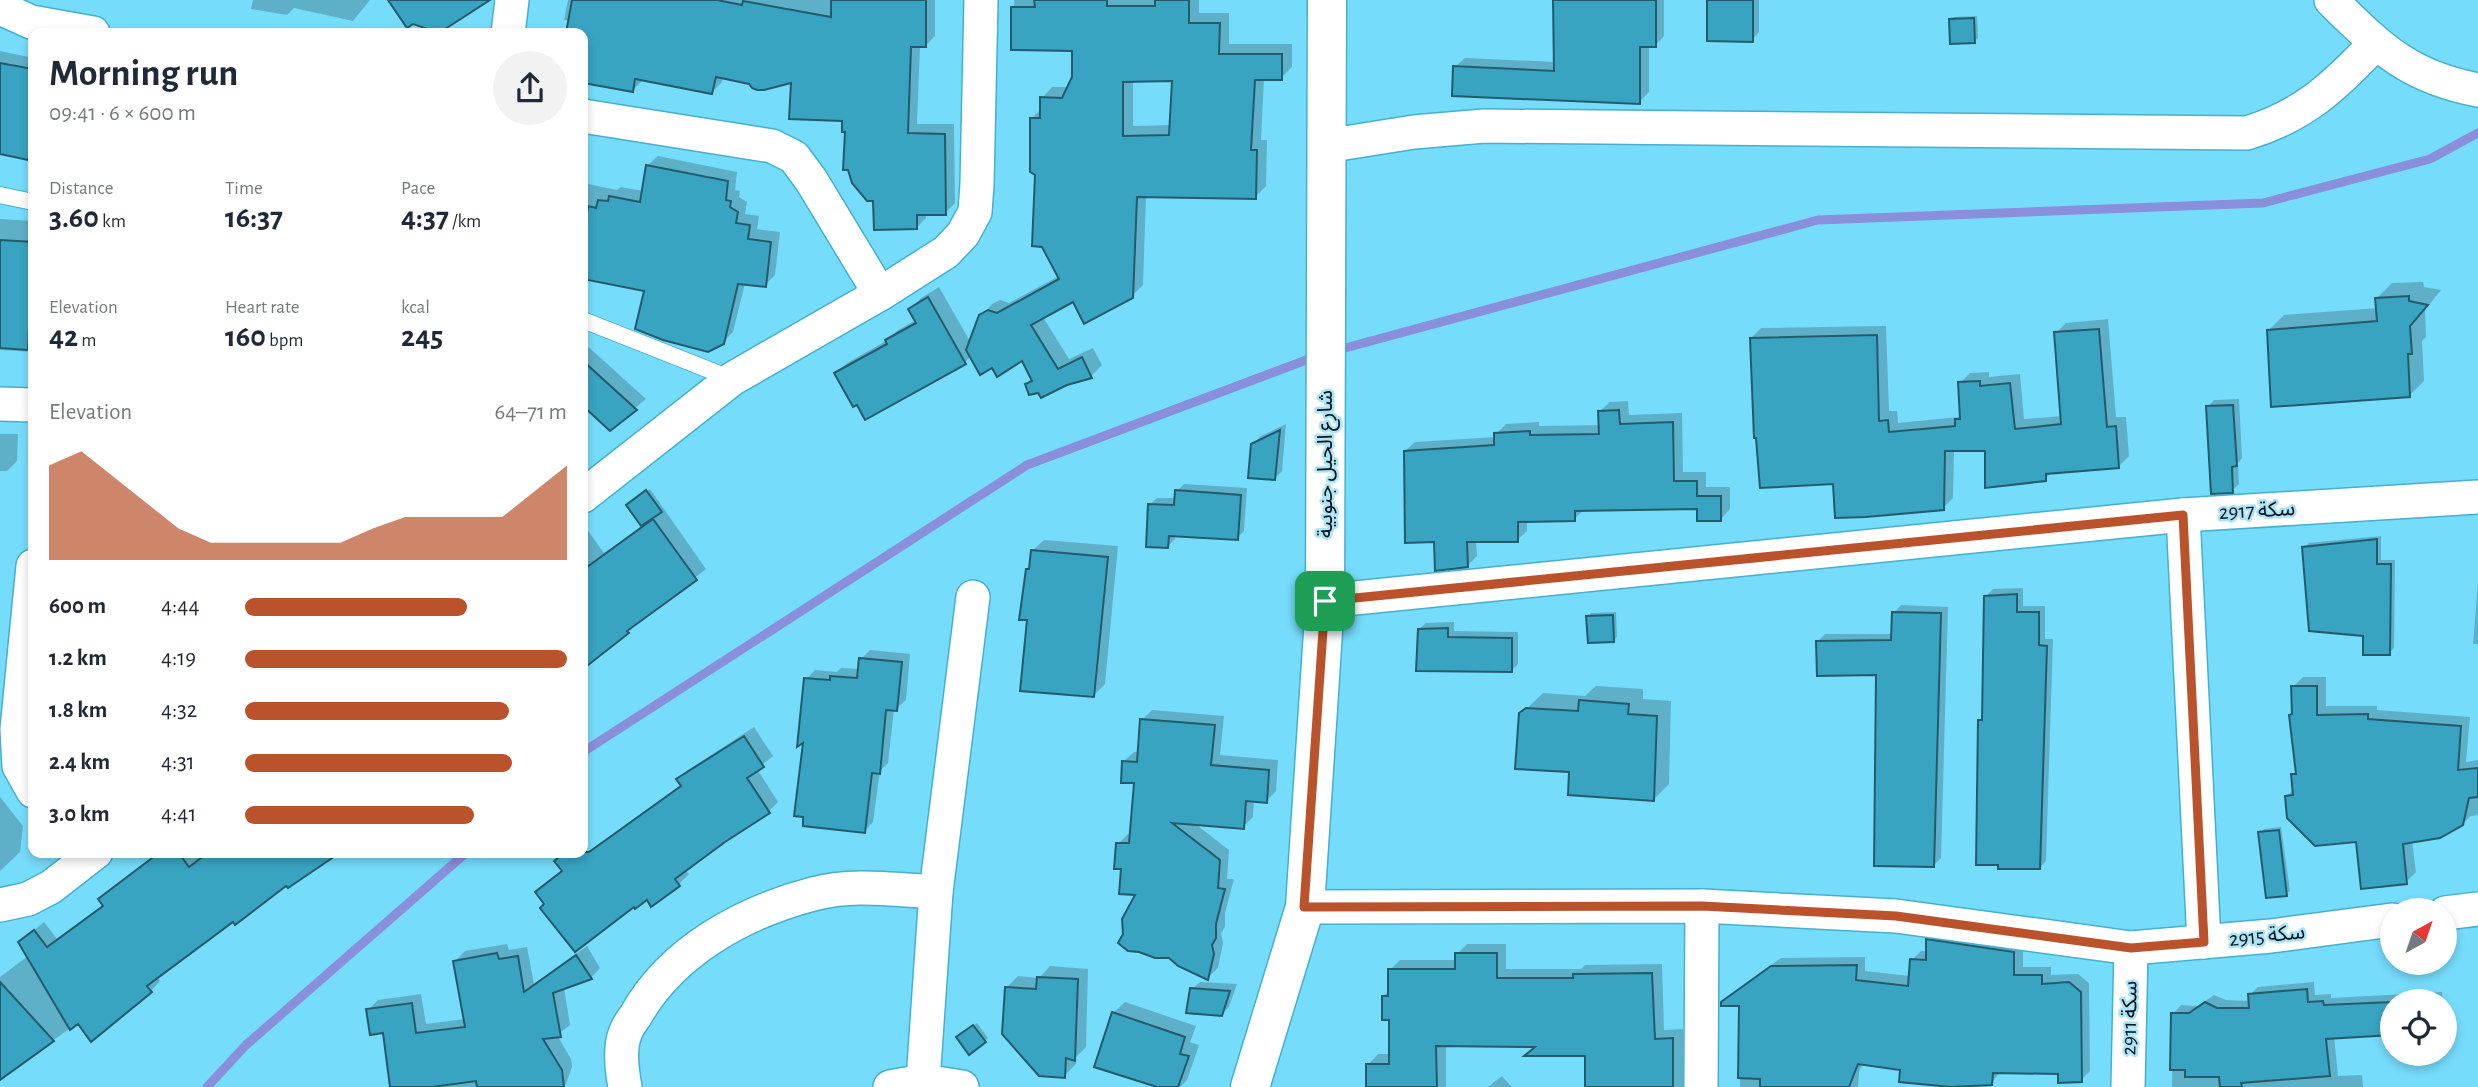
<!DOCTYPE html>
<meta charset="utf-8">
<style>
:root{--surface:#fff;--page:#f2f2f3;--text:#1f2937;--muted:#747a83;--accent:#ba532c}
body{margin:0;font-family:"Alegreya Sans","Noto Sans Arabic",sans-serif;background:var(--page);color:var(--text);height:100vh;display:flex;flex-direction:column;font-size:26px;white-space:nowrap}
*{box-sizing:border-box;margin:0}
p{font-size:23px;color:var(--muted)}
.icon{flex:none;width:38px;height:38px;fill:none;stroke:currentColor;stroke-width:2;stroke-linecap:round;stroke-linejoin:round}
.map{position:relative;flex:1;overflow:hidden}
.side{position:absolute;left:28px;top:28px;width:560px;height:830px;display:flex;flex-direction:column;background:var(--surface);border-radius:14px;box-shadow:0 4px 10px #0003}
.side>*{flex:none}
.needle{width:46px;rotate:40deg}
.buttons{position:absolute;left:2380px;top:898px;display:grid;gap:14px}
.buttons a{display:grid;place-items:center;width:77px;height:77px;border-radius:50%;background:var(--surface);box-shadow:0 4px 10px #0003;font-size:35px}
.pin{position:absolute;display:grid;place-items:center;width:60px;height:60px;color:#fff;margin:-30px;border-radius:14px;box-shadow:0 4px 10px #0006}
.round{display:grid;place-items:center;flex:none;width:74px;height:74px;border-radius:37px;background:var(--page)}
.summary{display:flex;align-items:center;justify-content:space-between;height:119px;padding:0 21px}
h1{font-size:38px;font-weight:600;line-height:52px}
.stats{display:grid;grid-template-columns:repeat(3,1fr);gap:10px;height:119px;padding:7px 21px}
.stats div{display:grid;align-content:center}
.stats b{font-size:30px;font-weight:600}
.stats small{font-size:19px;font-weight:400}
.stats p{font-size:19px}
.chart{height:196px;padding:14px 21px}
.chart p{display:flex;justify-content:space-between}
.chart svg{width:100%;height:126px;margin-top:7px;fill:var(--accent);opacity:.7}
ul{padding:0 21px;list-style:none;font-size:23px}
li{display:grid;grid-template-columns:112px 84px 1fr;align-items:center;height:52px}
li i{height:18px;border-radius:9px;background:var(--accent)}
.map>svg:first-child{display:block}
</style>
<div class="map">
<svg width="2478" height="1087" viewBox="0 0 2478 1087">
<rect width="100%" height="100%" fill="#76dcfc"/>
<g fill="#0003" fill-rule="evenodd">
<polygon points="253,0 370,0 353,21 294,8 287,15 251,9"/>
<polygon points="568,0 935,0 935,36 925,46 920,46 917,124 954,124 955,203 945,213 926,213 926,218 916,228 875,199 844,119 793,80 750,82 723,77 722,82 712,92 643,80 633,90 583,81 583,33 567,33 570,21 564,20"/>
<path d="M 1014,0 L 1199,0 L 1199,13 L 1229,13 L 1229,44 L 1292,44 L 1292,67 L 1281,78 L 1264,78 L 1261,140 L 1267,140 L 1266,186 L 1255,197 L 1146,195 L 1143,285 L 1132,296 L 1073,299 L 1043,317 L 1069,359 L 1093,348 L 1102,365 L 1091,376 L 1039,391 L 1027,384 L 1033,379 L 1023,359 L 992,366 L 971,356 L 965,362 L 866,418 L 836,373 L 847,363 L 886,341 L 898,330 L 916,320 L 910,309 L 921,298 L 939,287 L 971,343 L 981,316 L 992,304 L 1000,300 L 1009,303 L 1059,276 L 1037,174 L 1032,118 L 1042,108 L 1042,98 L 1052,87 L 1069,87 L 1074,78 L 1074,50 L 1013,48 ZM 1133,80 L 1174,80 L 1171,125 L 1133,126 Z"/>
<polygon points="1555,0 1664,0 1664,36 1655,46 1649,46 1649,92 1639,102 1455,67 1465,58 1556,62"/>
<polygon points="1709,0 1759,0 1759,32 1752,40"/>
<polygon points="1977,16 1978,38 1974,41 1951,20 1954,17"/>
<polygon points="0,51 33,58 33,159 0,153"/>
<polygon points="658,156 737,172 735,190 740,191 739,197 747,202 745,214 759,216 757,229 780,232 775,275 765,285 745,283 733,332 723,342 646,290 583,278 583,183 617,190 621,187 643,191 648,165"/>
<polygon points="0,219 33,221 33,352 0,350"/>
<polygon points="2423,282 2424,287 2441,290 2425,310 2426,337 2422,341 2424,381 2409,396 2269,330 2284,315 2378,308 2377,298 2392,283"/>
<polygon points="2108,319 2116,417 2126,417 2129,456 2119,466 2053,471 2045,479 1987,450 1954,449 1953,498 1943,508 1834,482 1751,338 1761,328 1886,326 1889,411 1897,411 1898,423 1959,417 1962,415 1960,383 1970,373 1989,372 1989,377 2020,374 2024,419 2063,416 2056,333 2066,323"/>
<polygon points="583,342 646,399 610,428 585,406 583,409"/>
<polygon points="2239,399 2242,458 2238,463 2239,484 2232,491 2208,407 2214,400"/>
<polygon points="1628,401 1629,415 1682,413 1683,472 1706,472 1706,487 1730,487 1730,509 1721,519 1698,507 1585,509 1574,519 1527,520 1527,531 1517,540 1476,541 1477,556 1467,566 1435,541 1405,451 1415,442 1496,437 1496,434 1506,424 1539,422 1539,426 1600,425 1600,411 1610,402"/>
<polygon points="1286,424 1282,471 1274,479 1253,444 1261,436"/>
<polygon points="0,434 18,434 17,461 7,471 0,471"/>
<polygon points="1184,484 1247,488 1244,531 1237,538 1175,534 1175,539 1168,546 1149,505 1157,498 1176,498 1177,491"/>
<polygon points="650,489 706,569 583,667 583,530 586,528 604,553 643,526 628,505"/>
<polygon points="2381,536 2381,560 2395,560 2394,648 2389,653 2365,634 2304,548 2309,543"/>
<polygon points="1044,540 1118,546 1105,684 1094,695 1029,619 1027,570 1031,565 1033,550"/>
<polygon points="2478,583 2478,644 2473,644"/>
<polygon points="2023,588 2023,606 2045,606 2045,639 2053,639 2046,861 2039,868 1980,721 1984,717 1985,597 1993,589"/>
<polygon points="1901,605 1948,607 1941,858 1934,865 1878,673 1818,641 1825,634 1893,634 1894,613"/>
<polygon points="1616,612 1617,637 1613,640 1588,617 1591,613"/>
<polygon points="1454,622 1454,631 1518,632 1518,664 1512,670 1419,629 1426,623"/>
<polygon points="870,650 910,654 906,700 896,709 894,709 888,763 880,771 873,822 864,832 805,740 806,679 815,670 837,672 841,668 860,669 861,659"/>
<polygon points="2303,677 2326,677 2326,706 2377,706 2377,710 2470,717 2466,762 2478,760 2478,815 2471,816 2462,824 2412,841 2416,872 2406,882 2358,840 2286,797 2294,789 2293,775 2298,770 2293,687"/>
<polygon points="1596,686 1643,689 1643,699 1671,701 1669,784 1654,799 1521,714 1543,693 1585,696"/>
<polygon points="1152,710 1224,716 1220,755 1278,760 1276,791 1266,801 1254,800 1253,817 1243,827 1194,823 1229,850 1227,879 1234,879 1225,913 1225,927 1221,933 1223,943 1218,968 1208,977 1170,956 1123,868 1118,844 1128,834 1132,834 1136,782 1124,761 1134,752 1139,752 1142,720"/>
<polygon points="754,727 773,756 757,769 778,802 768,812 685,870 689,874 679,884 647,898 546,903 537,892 547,882 682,784 678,779 688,770"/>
<polygon points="0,797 23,826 20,852 0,871"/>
<polygon points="2281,827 2290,891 2286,894 2260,833 2264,829"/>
<polygon points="160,852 338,852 233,919 157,976 160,981 152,990 143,978 0,1077 0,977 28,956 20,942 44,922 57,939 104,904"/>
<polygon points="1937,931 2023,943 2023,967 2051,967 2051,975 2078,974 2089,983 2090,1071 2081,1080 2059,1072 2001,1071 1991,1083 1863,1063 1859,1072 1858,1087 1740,1087 1741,1004 1722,1003 1732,994 1781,958 1865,957 1865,971 1910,976 1912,960 1921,951 1927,951 1928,940"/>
<polygon points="507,944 509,950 527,947 534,984 587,946 600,968 591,978 564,988 570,1025 557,1035 571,1059 572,1067 566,1084 563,1087 392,1087 384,1031 368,1010 378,1000 421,994 426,1024 465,1019 455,961 465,951"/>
<polygon points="1467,944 1506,944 1506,969 1581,969 1585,965 1662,964 1664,1030 1683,1029 1683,1087 1587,1087 1586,1054 1538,1045 1446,1045 1446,1087 1368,1087 1368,1065 1378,1054 1390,1054 1390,1018 1383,996 1390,990 1390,970 1400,960 1457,960 1457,954"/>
<polygon points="1050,966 1088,969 1086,1047 1076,1057 1076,1064 1064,1076 1006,988 1018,976 1039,978"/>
<polygon points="1200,982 1237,984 1229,1007 1221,1015 1192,989"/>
<polygon points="2314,982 2315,995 2331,994 2331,998 2442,992 2443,1001 2392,1001 2392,1044 2384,1045 2384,1033 2334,1036 2338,1076 2362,1075 2363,1087 2172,1087 2173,1014 2181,1005 2198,1006 2214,995 2226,1000 2250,1001 2250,995 2258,987"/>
<polygon points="1125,1002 1196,1026 1190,1042 1199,1045 1187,1080 1180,1087 1162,1087 1113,1013"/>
<polygon points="977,1023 988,1038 985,1041 962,1034"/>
<polygon points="1502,1076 1512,1087 1488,1087"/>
</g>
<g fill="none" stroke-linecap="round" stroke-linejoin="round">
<g stroke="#8a8fdb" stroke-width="9">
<polyline points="1334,351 1818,220 2263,203 2430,159 2478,133"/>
<polyline points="583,752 1027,465 1317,356"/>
<polyline points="207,1087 246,1045 467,852"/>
</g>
</g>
<g fill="#38a4c2" stroke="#245b6b" stroke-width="2" fill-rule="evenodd">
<polygon points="388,0 490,0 439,33 413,24 407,28"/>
<polygon points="572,0 717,0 742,5 743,1 831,17 831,0 926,0 926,47 911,47 908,133 945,134 946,215 917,215 917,229 874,230 873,201 867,201 852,183 848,170 843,170 845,132 842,132 842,121 789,119 791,83 764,90 757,90 752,88 749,84 716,77 712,94 635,79 633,92 583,83 583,33 566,33"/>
<path d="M 1034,0 L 1107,0 L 1107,6 L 1155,6 L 1155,0 L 1189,0 L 1189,23 L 1220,23 L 1219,54 L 1282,54 L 1282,80 L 1255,80 L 1251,150 L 1257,150 L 1256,199 L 1137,197 L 1133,298 L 1084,324 L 1073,302 L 1031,325 L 1058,369 L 1082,357 L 1092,378 L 1067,385 L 1041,398 L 1038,393 L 1029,395 L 1025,384 L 1032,381 L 1022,361 L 997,377 L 992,368 L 980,375 L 966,350 L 979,315 L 988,310 L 997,313 L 1059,279 L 1042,247 L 1032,246 L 1035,175 L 1030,172 L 1030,118 L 1040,118 L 1040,97 L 1062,98 L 1072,77 L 1072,51 L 1011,50 L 1011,7 L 1035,7 ZM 1172,81 L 1169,135 L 1123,136 L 1123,82 Z"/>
<polygon points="1553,0 1656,0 1656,47 1640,47 1640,104 1452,96 1453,66 1554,71"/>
<polygon points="1707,0 1753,0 1753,42 1707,41"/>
<polygon points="1974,18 1975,43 1950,44 1949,19"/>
<polygon points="0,63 33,69 33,161 0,154"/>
<polygon points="646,165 728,181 726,200 731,201 730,207 738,212 736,223 750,225 748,239 771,242 766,287 738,284 724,344 708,352 663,340 635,329 644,291 583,279 583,234 588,206 596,208 598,200 608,201 609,196 640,202"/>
<polygon points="0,240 33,242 28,350 0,348"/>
<polygon points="2409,296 2409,301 2428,305 2410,326 2412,354 2408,354 2410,397 2271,407 2267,330 2377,321 2375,298"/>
<polygon points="928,297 966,364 865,420 857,405 853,407 834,373 887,344 885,340 916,323 908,309"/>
<polygon points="2099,329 2107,427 2116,426 2119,468 2046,474 2046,481 1985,488 1985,451 1945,451 1944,510 1866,517 1835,518 1833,484 1760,488 1756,438 1754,438 1750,338 1877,335 1879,421 1888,420 1889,432 1955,426 1955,419 1960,419 1958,382 1980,381 1980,386 2010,383 2015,429 2061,424 2054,332"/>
<polygon points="583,361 637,410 610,431 583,406"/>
<polygon points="2233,405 2237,466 2232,467 2233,493 2211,494 2206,406"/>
<polygon points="1619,410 1620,424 1673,422 1674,481 1697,481 1697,496 1721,496 1721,521 1697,521 1697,509 1575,511 1575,521 1518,522 1518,542 1467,542 1468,567 1435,571 1434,542 1405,543 1404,451 1494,445 1494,433 1530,431 1530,435 1599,434 1598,411"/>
<polygon points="1280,430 1275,480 1248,478 1251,444"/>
<polygon points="646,490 662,512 641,526 626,505"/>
<polygon points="1175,490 1241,495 1238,540 1169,536 1168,548 1146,547 1148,504 1174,505"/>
<polygon points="653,519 697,580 627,631 629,633 583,669 583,570"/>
<polygon points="2377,539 2377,564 2391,564 2390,655 2363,655 2363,636 2309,631 2302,547"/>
<polygon points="1031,550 1108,557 1094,697 1020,691 1027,620 1019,620 1026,569 1029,569"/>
<polygon points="2017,594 2017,612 2039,612 2039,645 2047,646 2040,869 1998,869 1998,865 1976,865 1978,720 1982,720 1984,596"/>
<polygon points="1892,612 1941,613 1934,867 1874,866 1876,675 1817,676 1816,641 1891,640"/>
<polygon points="1613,615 1614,642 1588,643 1586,616"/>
<polygon points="1448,628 1448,637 1512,638 1512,672 1416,671 1418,629"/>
<polygon points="859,658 902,662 897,711 886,710 880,774 872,773 865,833 803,826 803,817 794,816 803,743 797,747 804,678 830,680 830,676 857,678"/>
<polygon points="2291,686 2317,686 2317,715 2368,714 2368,719 2461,726 2458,770 2478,768 2478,797 2469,798 2463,825 2440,838 2403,844 2407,884 2361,889 2356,842 2315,846 2287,818 2285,796 2293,795 2291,774 2296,774 2289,715 2292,714"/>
<polygon points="1579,700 1629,704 1628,714 1657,716 1654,801 1568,795 1569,772 1515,769 1519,713 1526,708 1578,711"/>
<polygon points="1140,719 1215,725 1211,765 1269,770 1267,803 1246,801 1244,829 1172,823 1220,860 1218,888 1225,889 1216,924 1216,938 1212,945 1214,954 1208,980 1178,966 1169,958 1155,958 1139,952 1128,951 1118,943 1123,934 1122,919 1135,895 1119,894 1121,869 1114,869 1116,843 1129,843 1134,783 1121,783 1122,761 1137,762"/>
<polygon points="744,736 764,767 747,778 770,813 725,842 675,879 680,886 651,907 647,900 635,909 634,907 575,952 540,908 544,904 535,892 562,871 554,861 566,852 589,852 681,786 676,779"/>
<polygon points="2279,830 2287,896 2266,898 2258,832"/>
<polygon points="160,852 178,852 189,867 209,852 341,852 288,888 286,886 235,925 233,922 147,986 152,992 91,1042 78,1024 70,1030 18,942 34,930 47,947 103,906 98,899"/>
<polygon points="1926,939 2014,952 2014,975 2042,975 2042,984 2069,982 2081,992 2082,1082 2058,1083 2058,1074 1993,1073 1992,1085 1951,1087 1899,1082 1900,1070 1858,1064 1849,1087 1760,1087 1760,1079 1738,1078 1739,1006 1721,1006 1721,1002 1771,966 1857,965 1856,980 1908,986 1910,959 1926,960"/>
<polygon points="497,953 499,959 518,956 524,992 576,955 592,979 553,993 561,1037 543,1039 562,1070 564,1087 477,1087 476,1081 432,1087 390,1087 383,1033 370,1035 366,1009 412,1003 416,1033 465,1027 453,961"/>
<polygon points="1455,953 1497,953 1497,978 1573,978 1573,974 1652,973 1655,1039 1673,1038 1673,1087 1585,1087 1585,1056 1524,1056 1535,1047 1436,1046 1437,1087 1366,1087 1366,1064 1389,1064 1389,1020 1382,1020 1382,996 1388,996 1388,969 1455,969"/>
<polygon points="1037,977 1078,979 1075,1061 1066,1058 1065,1078 1039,1076 1002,1034 1005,987 1036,989"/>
<polygon points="0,982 54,1041 0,1080"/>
<polygon points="1190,988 1230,991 1222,1016 1186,1013"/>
<polygon points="2307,989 2308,1002 2323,1001 2324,1005 2392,1002 2392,1035 2326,1039 2330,1076 2241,1083 2242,1087 2220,1087 2219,1077 2185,1077 2185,1070 2170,1070 2171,1013 2189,1013 2205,1002 2217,1008 2249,1008 2248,994"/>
<polygon points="1112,1012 1185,1037 1180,1054 1189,1056 1178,1087 1157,1087 1094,1067"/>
<polygon points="973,1025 986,1042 969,1055 956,1037"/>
</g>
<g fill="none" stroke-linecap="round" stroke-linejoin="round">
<defs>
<g id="lane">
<polyline points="0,195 33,202"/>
<polyline points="583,320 732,379"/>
</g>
<g id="street">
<path d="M 2331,0 C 2380,48 2408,77 2478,90"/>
<polyline points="0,8 31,22 93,33"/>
<polyline points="508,33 512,0"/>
<polyline points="583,116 772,146 794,157 811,180 880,294"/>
<path d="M 1326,146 L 1414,132 L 1484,126 L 2247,133 C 2306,115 2334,86 2376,43"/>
<polyline points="0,404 33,405"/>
<polyline points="583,496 732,379 880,294 946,252 963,234 975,212 977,184 981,0"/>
<polyline points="2183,515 2204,942"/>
<polyline points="33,566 17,729 19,766 33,791"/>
<polyline points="1325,601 2183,515 2478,497"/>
<polyline points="0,905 28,899 51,887 96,852"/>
<polyline points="1305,907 1702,906 1896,916 2131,948 2271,936 2392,920"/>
<polyline points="2445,913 2478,909"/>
<polyline points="923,1081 936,892 973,597"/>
<path d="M 625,1087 C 622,1071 619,1049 625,1034 C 627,1027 632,1021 636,1015 C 672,951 744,912 813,894 C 852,883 896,890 936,892"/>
<polyline points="890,1087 923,1081 962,1087"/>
<polyline points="1701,1087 1702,906"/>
<polyline points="2128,1087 2131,948"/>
</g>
<polyline id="secondary" points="1250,1087 1305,907 1325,601 1327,0"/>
</defs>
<use href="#lane" stroke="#45b0ce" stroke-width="18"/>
<use href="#street" stroke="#45b0ce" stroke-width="36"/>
<use href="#secondary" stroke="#45b0ce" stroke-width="41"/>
<use href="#lane" stroke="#fff" stroke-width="16"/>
<use href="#street" stroke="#fff" stroke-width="33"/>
<use href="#secondary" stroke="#fff" stroke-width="38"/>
</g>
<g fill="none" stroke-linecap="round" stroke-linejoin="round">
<defs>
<polygon id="route" points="2183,515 2204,942 2131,948 1896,916 1702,906 1304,907 1325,601"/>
</defs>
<use href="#route" stroke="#fff" stroke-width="14"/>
<use href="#route" stroke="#ba532c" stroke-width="9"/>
</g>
<g text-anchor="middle" stroke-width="5" stroke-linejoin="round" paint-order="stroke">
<g font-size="21" fill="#001218" stroke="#abe4f6">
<text transform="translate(1325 464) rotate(-90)" y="7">شارع الحيل جنوبية</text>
<text transform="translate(2257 510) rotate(-3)" y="7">سكة 2917</text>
<text transform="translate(2267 935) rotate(-6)" y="7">سكة 2915</text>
<text transform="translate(2129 1018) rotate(-89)" y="7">سكة 2911</text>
</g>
</g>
</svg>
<div class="buttons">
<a><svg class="needle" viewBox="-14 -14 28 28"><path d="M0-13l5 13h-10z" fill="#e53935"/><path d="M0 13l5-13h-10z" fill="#747a83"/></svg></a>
<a><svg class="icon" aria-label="locate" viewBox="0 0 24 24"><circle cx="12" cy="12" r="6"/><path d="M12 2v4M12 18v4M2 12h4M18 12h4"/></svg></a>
</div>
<div class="pin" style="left:1325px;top:601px;background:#1e9e55"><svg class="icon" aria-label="arrive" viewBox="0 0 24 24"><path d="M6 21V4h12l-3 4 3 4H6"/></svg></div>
<section class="side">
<div class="summary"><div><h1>Morning run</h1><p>09:41 · 6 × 600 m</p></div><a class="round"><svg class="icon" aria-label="share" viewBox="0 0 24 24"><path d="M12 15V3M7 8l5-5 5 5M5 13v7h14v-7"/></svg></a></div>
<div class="stats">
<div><p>Distance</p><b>3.60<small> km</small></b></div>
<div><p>Time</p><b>16:37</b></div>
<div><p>Pace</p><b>4:37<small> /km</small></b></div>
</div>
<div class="stats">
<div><p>Elevation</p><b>42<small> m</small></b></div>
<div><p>Heart rate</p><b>160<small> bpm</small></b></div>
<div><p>kcal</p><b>245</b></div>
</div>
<div class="chart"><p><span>Elevation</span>64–71 m</p>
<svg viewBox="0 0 160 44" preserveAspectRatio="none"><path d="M0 44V11L10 6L20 15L30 24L40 33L50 38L60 38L70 38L80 38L90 38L100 33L110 29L120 29L130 29L140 29L150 20L160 11V44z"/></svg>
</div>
<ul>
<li><b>600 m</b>4:44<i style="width:69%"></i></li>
<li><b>1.2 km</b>4:19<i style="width:100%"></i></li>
<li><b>1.8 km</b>4:32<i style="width:82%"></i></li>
<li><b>2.4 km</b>4:31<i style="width:83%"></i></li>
<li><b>3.0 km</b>4:41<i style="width:71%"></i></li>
</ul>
</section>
</div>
